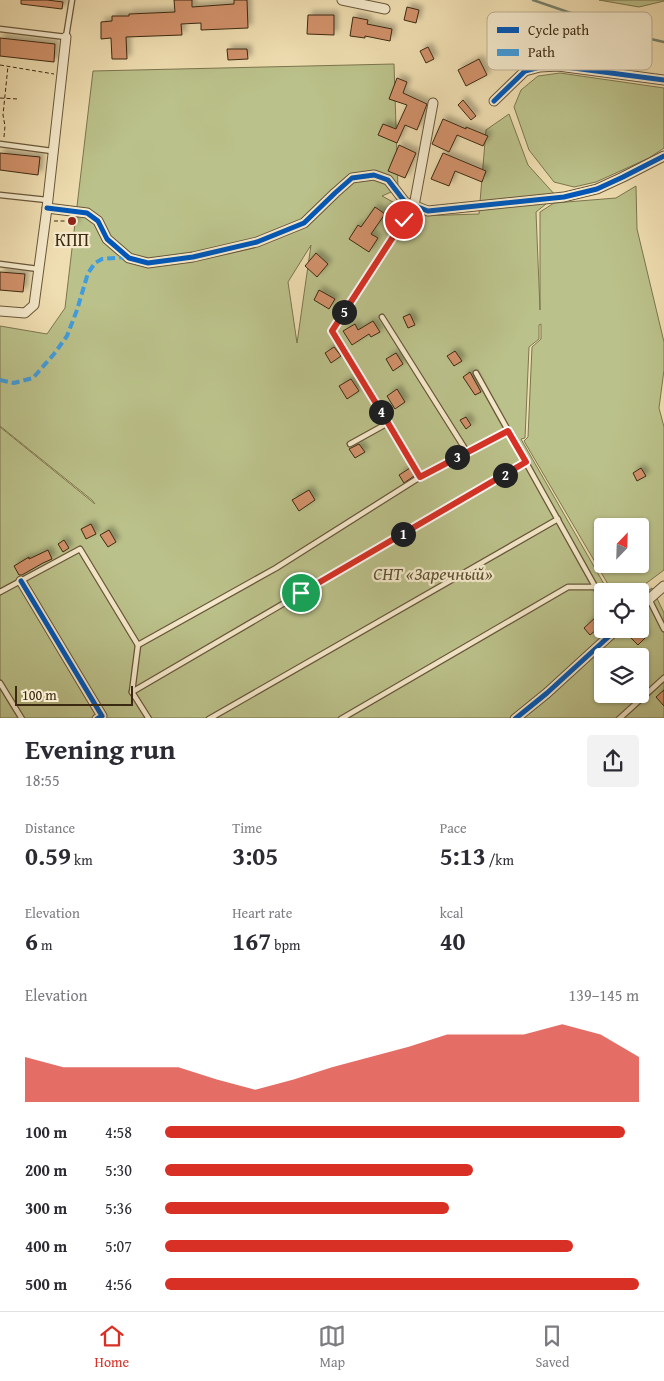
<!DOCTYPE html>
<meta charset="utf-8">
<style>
:root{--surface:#fff;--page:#f2f2f3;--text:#2b2b33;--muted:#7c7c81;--line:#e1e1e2;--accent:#d93025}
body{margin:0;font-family:"Gentium Book Plus",serif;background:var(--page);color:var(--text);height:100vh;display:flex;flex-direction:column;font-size:19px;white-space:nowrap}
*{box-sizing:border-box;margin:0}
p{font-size:16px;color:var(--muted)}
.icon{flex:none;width:28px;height:28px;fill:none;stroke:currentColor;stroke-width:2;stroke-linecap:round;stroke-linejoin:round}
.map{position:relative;height:718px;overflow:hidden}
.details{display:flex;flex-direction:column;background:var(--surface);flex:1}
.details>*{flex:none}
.needle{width:32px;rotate:23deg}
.controls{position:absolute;left:594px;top:518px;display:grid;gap:10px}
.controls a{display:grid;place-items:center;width:55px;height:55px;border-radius:5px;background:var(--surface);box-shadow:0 1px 4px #0004;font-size:25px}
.scale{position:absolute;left:15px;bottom:12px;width:118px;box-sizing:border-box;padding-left:5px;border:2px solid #3c2911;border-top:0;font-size:14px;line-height:18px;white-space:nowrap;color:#3c2911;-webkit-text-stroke:4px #f5eacc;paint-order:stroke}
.pin{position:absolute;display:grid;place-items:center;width:42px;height:42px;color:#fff;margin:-21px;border:2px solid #fff;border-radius:50%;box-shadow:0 1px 5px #0007}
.km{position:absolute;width:25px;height:25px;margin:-12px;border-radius:50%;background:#222;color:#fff;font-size:14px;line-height:25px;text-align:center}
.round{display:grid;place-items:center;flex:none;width:52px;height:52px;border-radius:5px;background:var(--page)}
.summary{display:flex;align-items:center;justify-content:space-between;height:85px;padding:0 25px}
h1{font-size:28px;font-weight:700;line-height:38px}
.metrics{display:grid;grid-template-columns:repeat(3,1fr);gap:8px;height:85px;padding:5px 25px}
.metrics div{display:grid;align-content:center}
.metrics b{font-size:25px;font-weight:700}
.metrics small{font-size:14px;font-weight:400}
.metrics p{font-size:14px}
.chart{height:140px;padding:10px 25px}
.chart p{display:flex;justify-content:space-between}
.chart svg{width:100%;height:90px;margin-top:5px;fill:var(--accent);opacity:.7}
ul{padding:0 25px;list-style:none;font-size:16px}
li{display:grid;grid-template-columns:80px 60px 1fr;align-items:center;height:38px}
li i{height:12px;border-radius:6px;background:var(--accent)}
.tab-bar{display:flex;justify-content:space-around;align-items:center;height:70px;border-top:1px solid var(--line);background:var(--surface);font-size:14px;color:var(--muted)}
.tab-bar a{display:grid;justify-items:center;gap:2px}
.tab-bar .active{color:var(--accent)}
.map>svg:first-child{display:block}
</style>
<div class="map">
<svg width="664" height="719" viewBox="0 0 664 719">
<defs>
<filter id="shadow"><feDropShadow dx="4" dy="-4" stdDeviation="2.5" flood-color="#0004"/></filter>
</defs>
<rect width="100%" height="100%" fill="#efdeb1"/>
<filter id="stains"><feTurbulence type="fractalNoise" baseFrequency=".004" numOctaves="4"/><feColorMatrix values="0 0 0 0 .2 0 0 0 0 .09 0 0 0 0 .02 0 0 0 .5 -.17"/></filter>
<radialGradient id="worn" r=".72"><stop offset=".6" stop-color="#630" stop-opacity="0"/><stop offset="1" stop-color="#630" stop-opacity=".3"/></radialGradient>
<g fill="#bbc18a" stroke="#7c754e" fill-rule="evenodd">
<polygon points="599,0 664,0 664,1 639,7"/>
<path d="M 394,64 L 398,189 L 382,196 L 418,216 L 479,214 L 486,130 L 509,114 L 528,165 L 556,196 L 536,212 L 540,310 L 540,212 L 554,203 L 616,198 L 636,186 L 637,229 L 664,342 L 664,370 L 659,408 L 664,427 L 664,570 L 636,591 L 612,591 L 524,441 L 528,437 L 532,347 L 541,339 L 541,324 L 539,325 L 539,339 L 529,347 L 525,438 L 521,439 L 608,591 L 602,591 L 602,629 L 640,629 L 640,596 L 652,588 L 664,613 L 664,718 L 0,718 L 0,427 L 95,504 L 92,500 L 0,426 L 0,326 L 47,334 L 65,308 L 93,71 ZM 311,245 L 297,343 L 288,282 ZM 602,526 L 640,526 L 640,564 L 602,564 ZM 602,656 L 640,656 L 640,694 L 602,694 Z"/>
<polygon points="560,73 664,88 664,148 649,158 596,182 574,187 554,182 529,150 514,107 521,90 538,76"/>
</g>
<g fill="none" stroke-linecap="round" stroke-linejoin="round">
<polyline stroke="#74816d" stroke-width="2.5" points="533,0 638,36 664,42"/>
</g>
<g fill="#d1916b" stroke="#3c2911" filter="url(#shadow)">
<polygon points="21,0 47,0 63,2 62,9 21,4"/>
<polygon points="174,0 192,0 192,7 234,4 234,0 247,0 248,28 201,30 201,23 181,24 182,35 126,37 127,59 112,59 111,38 101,39 101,22 112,21 112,16 129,16 129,14 175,12"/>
<polygon points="407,7 419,10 416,23 404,20"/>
<polygon points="308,15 334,15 334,35 307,34"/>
<polygon points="353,17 368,20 367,24 392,29 390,41 365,36 365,38 350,36"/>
<polygon points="0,38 55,44 54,62 0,56"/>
<polygon points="428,47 434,59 426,63 420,51"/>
<polygon points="227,49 247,49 248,59 228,60"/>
<polygon points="479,59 487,75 466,86 458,70"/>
<polygon points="397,78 407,82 403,93 427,104 417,130 405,125 397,143 378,135 383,124 396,129 407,105 389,99"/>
<polygon points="463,100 476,116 471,120 458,105"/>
<polygon points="443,119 466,129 466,127 488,136 483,146 457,135 449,152 432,144"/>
<polygon points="399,145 416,153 405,178 388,171"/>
<polygon points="0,153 40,157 38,175 0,170"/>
<polygon points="443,153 486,171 482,182 455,171 449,186 431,179"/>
<polygon points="375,207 385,214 371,234 378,238 369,252 349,239 358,225 361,227"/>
<polygon points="69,217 76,218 75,226 69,225"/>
<polygon points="316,253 328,264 317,277 305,266"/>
<polygon points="0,272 25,274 23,292 0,290"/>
<polygon points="319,290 335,299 329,309 314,300"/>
<polygon points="410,314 415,325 408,328 403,317"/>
<polygon points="373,321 380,332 371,337 369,334 352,345 343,331 355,324 358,330"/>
<polygon points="334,347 341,356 331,363 325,353"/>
<polygon points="455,351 462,361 454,366 447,356"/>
<polygon points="396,353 403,364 393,371 386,359"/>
<polygon points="470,372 481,392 475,395 463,377"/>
<polygon points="351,379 359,391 347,399 339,386"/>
<polygon points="397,389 405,402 395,409 387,396"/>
<polygon points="466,417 471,425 466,429 460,420"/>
<polygon points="359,444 365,452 355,458 349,449"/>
<polygon points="410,468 414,476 404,483 399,475"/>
<polygon points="641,468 646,476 637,481 633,473"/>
<polygon points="309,490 315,500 299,511 292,500"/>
<polygon points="91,524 96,534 86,539 81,529"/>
<polygon points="109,530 116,542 108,547 100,535"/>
<polygon points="64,540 69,548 63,552 58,544"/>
<polygon points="48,550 52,559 43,563 22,575 19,575 14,566 29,557 29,559"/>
<polygon points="597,616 602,622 602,625 590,635 584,628"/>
<polygon points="633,629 638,629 646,637 638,645 628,635"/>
<polygon points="664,690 664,706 656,697"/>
</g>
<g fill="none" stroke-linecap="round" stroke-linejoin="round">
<defs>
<g id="service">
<polyline points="0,29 66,37 72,0"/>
<polyline points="0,144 52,151"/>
<polyline points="0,195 47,200"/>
<polyline points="404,220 332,331 388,423 420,477"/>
<polyline points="0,264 38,269"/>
<polyline points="382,317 467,452"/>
<polyline points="476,373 602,599"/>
<polyline points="350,444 388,423"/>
<polyline points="0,592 80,549 138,645 276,568 420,477 508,431"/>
<polyline points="649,599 664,629"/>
<polyline points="138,645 132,692 149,719"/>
<polyline points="0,683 22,719"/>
<polyline points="132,692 526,462"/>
<polyline points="209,719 558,519"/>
<polyline points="341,719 568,587 596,587"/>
<polyline points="619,719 664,678"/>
</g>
<g id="minor">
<polyline points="342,0 385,9"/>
<polyline points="494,101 525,71 540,67 558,66 664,80"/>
<polyline points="414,206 433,103"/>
<polyline points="47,208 87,213 98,221 107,239 129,258 148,263 193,257 257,242 304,223 335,193 352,178 374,175 388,180 405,202 428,211 564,197 597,189 623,177 664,156"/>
<polyline points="0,311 25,313 34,305 47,208 66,37"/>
<polyline points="21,581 102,716 97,719"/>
<polyline points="640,607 664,586"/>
<polyline points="515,719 547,693 617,629"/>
</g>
</defs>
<use href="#service" stroke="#695639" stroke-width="7"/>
<use href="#minor" stroke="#695639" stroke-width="11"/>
<g stroke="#3c2911" stroke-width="1" stroke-dasharray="4 2.5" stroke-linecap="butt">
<polyline points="0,65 54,74"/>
<polyline points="0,98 18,99"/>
<polyline points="4,137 5,126 3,115 8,66"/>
<polyline points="54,221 68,221"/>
</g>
<use href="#service" stroke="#f5eacc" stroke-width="4.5"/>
<use href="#minor" stroke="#f5eacc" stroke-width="9"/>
<polyline stroke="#3f9cde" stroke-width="4" stroke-dasharray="8 4" stroke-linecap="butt" points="0,380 14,383 33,378 54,354 67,336 77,310 88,273 95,263 102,259 127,257"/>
<defs>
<g id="cycleway">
<polyline points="494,101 525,71 540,67 558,66 664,80"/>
<polyline points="47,208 87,213 98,221 107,239 129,258 148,263 193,257 257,242 304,223 335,193 352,178 374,175 388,180 405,202 428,211 564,197 597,189 623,177 664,156"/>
<polyline points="21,581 102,716 97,719"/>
<polyline points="515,719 547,693 617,629"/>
</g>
</defs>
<use href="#cycleway" stroke="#f5eacc" stroke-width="8"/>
<use href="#cycleway" stroke="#0057b8" stroke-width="5"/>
</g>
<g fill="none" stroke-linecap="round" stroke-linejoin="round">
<defs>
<polyline id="route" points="301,593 526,462 508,431 420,477 388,423 332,331 404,220"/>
</defs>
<use href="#route" stroke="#fff" stroke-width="10"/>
<use href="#route" stroke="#d93025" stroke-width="6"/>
</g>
<circle fill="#8f2418" stroke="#f5eacc" stroke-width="2" cx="72" cy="221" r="5"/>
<g text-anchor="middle" stroke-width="4.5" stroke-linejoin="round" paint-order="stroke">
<g font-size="18" fill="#3c2911" stroke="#f5eacc">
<text x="72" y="246">КПП</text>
</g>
<g font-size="18" font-style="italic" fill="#5c4f2f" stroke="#f5eacc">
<text x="433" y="580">СНТ «Заречный»</text>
</g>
</g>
<rect x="487" y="12" width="165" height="58" rx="8" fill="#f5eacc" stroke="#beb094" stroke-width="1"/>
<rect x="497" y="27" width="22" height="6" fill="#0057b8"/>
<rect x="497" y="49" width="22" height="7" fill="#3f9cde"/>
<g font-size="14" fill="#3c2911">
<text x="528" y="35">Cycle path</text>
<text x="528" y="57">Path</text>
</g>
<rect width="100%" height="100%" filter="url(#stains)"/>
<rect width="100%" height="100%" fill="url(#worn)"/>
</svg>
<div class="controls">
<a><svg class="needle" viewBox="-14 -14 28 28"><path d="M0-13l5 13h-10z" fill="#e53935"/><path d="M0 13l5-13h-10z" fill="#7c7c81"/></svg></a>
<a><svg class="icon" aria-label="locate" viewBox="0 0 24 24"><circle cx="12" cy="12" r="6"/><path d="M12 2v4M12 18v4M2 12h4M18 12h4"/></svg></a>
<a><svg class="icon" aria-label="layers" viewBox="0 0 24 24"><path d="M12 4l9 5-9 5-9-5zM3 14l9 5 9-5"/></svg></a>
</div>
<div class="scale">100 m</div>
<div class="pin" style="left:301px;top:593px;background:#1e9e55"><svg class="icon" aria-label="arrive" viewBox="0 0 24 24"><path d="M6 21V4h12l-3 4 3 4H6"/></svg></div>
<div class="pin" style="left:404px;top:220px;background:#d93025"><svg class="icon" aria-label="check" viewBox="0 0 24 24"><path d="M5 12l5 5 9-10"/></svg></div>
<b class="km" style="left:403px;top:534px">1</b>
<b class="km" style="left:505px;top:475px">2</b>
<b class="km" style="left:457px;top:457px">3</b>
<b class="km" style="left:381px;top:412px">4</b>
<b class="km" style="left:344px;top:312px">5</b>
</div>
<section class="details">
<div class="summary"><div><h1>Evening run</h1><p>18:55</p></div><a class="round"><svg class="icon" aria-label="share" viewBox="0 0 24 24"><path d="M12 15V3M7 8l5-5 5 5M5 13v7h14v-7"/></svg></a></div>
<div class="metrics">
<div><p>Distance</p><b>0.59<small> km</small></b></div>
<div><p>Time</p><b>3:05</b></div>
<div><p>Pace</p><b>5:13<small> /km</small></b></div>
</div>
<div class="metrics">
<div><p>Elevation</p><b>6<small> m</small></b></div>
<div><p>Heart rate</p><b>167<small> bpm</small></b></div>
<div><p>kcal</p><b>40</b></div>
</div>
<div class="chart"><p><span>Elevation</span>139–145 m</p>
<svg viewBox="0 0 160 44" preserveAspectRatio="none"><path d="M0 44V22L10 27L20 27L30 27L40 27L50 33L60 38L70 33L80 27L90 22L100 17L110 11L120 11L130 11L140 6L150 11L160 22V44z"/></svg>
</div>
<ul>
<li><b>100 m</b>4:58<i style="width:97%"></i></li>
<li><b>200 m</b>5:30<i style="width:65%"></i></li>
<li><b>300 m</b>5:36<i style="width:60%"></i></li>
<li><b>400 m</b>5:07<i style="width:86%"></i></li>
<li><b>500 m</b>4:56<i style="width:100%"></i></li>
</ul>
</section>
<nav class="tab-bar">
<a class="active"><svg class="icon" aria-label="home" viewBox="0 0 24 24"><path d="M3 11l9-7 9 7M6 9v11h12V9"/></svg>Home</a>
<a><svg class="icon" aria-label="map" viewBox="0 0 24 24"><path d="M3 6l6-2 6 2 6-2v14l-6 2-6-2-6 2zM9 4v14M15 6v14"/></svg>Map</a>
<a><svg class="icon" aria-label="saved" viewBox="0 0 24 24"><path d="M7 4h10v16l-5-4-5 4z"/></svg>Saved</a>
</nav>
